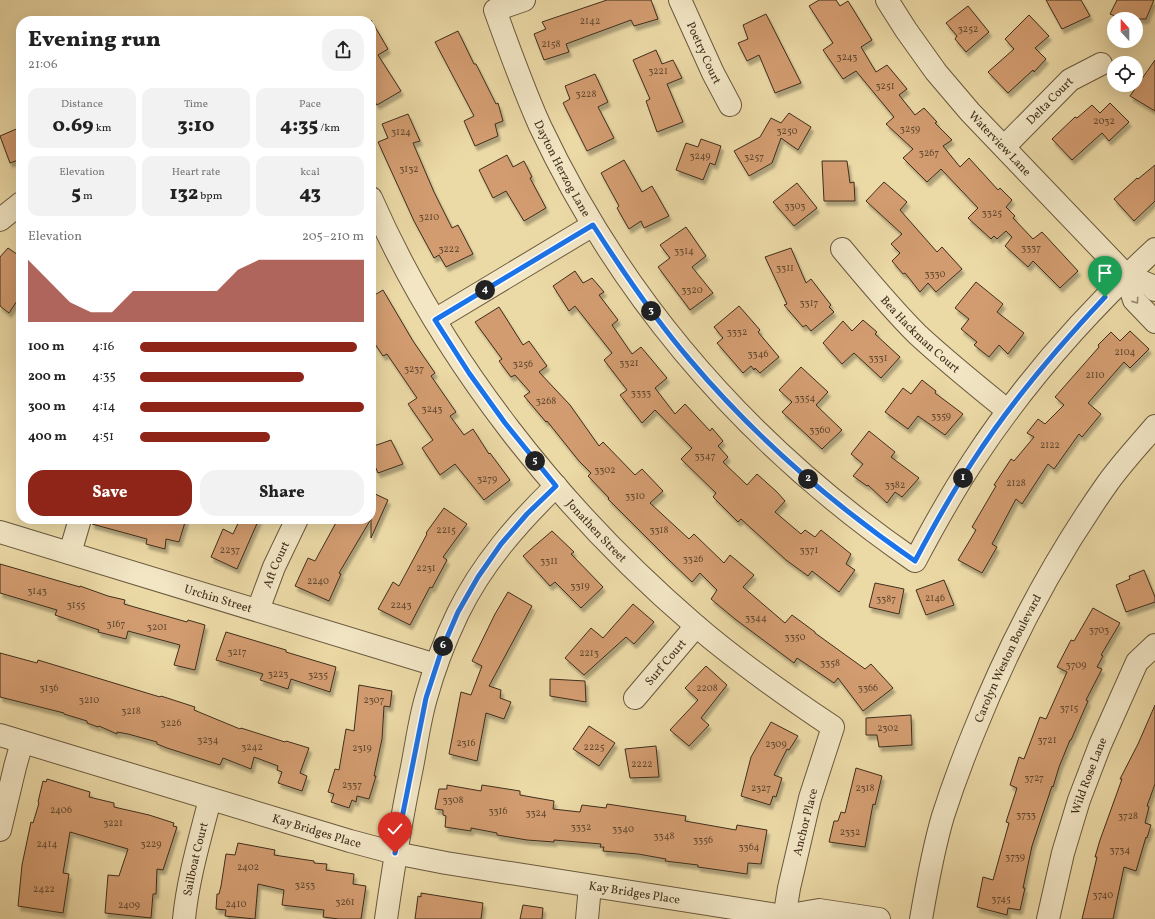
<!DOCTYPE html>
<meta charset="utf-8">
<style>
:root{--surface:#fff;--page:#f2f2f2;--text:#222;--muted:#767676;--accent:#8f2418}
body{margin:0;font-family:Vollkorn,serif;background:var(--page);color:var(--text);height:100vh;display:flex;flex-direction:column;font-size:15px;white-space:nowrap}
*{box-sizing:border-box;margin:0}
p{font-size:13px;color:var(--muted)}
.icon{flex:none;width:22px;height:22px;fill:none;stroke:currentColor;stroke-width:2;stroke-linecap:round;stroke-linejoin:round}
.map{position:relative;flex:1;overflow:hidden}
.side{position:absolute;left:16px;top:16px;width:360px;height:508px;display:flex;flex-direction:column;background:var(--surface);border-radius:16px;box-shadow:0 4px 16px #0002}
.side>*{flex:none}
.needle{width:26px;rotate:339deg}
.controls{position:absolute;left:1107px;top:12px;display:grid;gap:8px}
.controls a{display:grid;place-items:center;width:36px;height:36px;border-radius:50%;background:var(--surface);box-shadow:0 4px 16px #0002;font-size:20px}
.pin{position:absolute;display:grid;place-items:center;width:34px;height:34px;color:#fff;margin:-41px -17px;border-radius:50% 50% 50% 0;rotate:-45deg;box-shadow:0 0 4px #0007}
.pin .icon{rotate:45deg}
.km{position:absolute;width:20px;height:20px;margin:-10px;border-radius:50%;background:#222;color:#fff;font-size:11px;line-height:20px;text-align:center}
.round{display:grid;place-items:center;flex:none;width:42px;height:42px;border-radius:16px;background:var(--page)}
.overview{display:flex;align-items:center;justify-content:space-between;height:68px;padding:0 12px}
h1{font-size:22px;font-weight:800;line-height:30px}
.metrics{display:grid;grid-template-columns:repeat(3,1fr);gap:6px;height:68px;padding:4px 12px}
.metrics div{display:grid;align-content:center;border-radius:10px;background:var(--page);text-align:center}
.metrics b{font-size:20px;font-weight:800}
.metrics small{font-size:11px;font-weight:400}
.metrics p{font-size:11px}
.chart{height:112px;padding:8px 12px}
.chart p{display:flex;justify-content:space-between}
.chart svg{width:100%;height:72px;margin-top:4px;fill:var(--accent);opacity:.7}
.action{display:flex;gap:8px;margin-top:auto;padding:8px 12px}
.action a{flex:1;height:46px;border-radius:16px;background:var(--accent);color:#fff;font-size:16px;font-weight:800;line-height:46px;text-align:center}
.action a+a{background:var(--page);color:var(--text)}
ul{padding:0 12px;list-style:none;font-size:13px}
li{display:grid;grid-template-columns:64px 48px 1fr;align-items:center;height:30px}
li i{height:10px;border-radius:5px;background:var(--accent)}
.map>svg:first-child{display:block}
</style>
<div class="map">
<svg width="1155" height="919" viewBox="0 0 1155 919">
<defs>
<filter id="shadow"><feDropShadow dx="2.5" dy="4.5" stdDeviation="1" flood-color="#0004"/></filter>
</defs>
<rect width="100%" height="100%" fill="#ebd9a6"/>
<filter id="stains"><feTurbulence type="fractalNoise" baseFrequency=".005" numOctaves="4"/><feColorMatrix values="0 0 0 0 .2 0 0 0 0 .09 0 0 0 0 .02 0 0 0 .5 -.17"/></filter>
<radialGradient id="worn" r=".72"><stop offset=".6" stop-color="#630" stop-opacity="0"/><stop offset="1" stop-color="#630" stop-opacity=".3"/></radialGradient>
<g fill="#d29c70" stroke="#3f2e1b" filter="url(#shadow)">
<polygon points="607,0 651,0 658,19 634,26 631,20 566,44 569,52 544,60 534,34 546,29 542,22"/>
<polygon points="819,0 836,0 840,6 848,1 872,40 861,47 876,72 887,65 907,89 899,95 915,115 924,108 937,122 935,123 952,140 943,146 960,167 969,158 998,190 1000,188 1012,200 1006,207 1015,216 1013,218 1033,239 1042,232 1078,271 1060,288 1033,261 1028,267 1005,246 1012,237 1006,231 997,239 994,236 991,239 968,218 978,208 941,169 927,182 903,158 913,149 886,124 894,117 856,71 843,79 823,50 833,43 809,6"/>
<polygon points="1046,0 1081,0 1090,16 1062,29"/>
<polygon points="1117,0 1154,0 1146,19 1122,19 1110,14"/>
<polygon points="968,6 989,32 966,52 955,39 957,36 946,23"/>
<polygon points="766,14 801,83 775,93 759,55 747,61 738,43 748,39 743,25"/>
<polygon points="1029,15 1049,36 1035,48 1046,59 1034,72 1033,70 1008,93 988,72 1014,49 1005,39"/>
<polygon points="371,20 388,49 378,55 401,91 377,105 371,96"/>
<polygon points="458,31 474,64 476,64 496,104 498,103 503,121 495,124 498,136 475,146 464,121 474,116 435,42"/>
<polygon points="656,50 662,64 673,60 682,78 667,84 683,122 657,132 646,101 650,99 633,60"/>
<polygon points="1155,60 1155,111 1130,96"/>
<polygon points="595,74 608,102 598,107 614,138 587,151 563,103 570,99 565,86"/>
<polygon points="1110,103 1129,122 1109,141 1102,133 1072,160 1052,139 1075,117 1077,118 1092,105 1100,113"/>
<polygon points="789,113 811,127 798,150 781,138 772,163 749,176 734,151 760,137 771,118 781,123"/>
<polygon points="408,114 420,141 413,143 434,192 452,228 458,225 473,254 446,267 439,255 434,258 414,221 378,142 388,138 382,124"/>
<polygon points="21,127 21,159 10,163 0,136"/>
<polygon points="701,139 721,146 715,165 710,163 703,180 676,170 686,143 698,147"/>
<polygon points="507,155 513,167 524,161 532,177 530,178 546,208 524,221 506,191 493,198 479,170"/>
<polygon points="624,160 642,192 652,186 669,216 644,228 641,221 629,229 617,208 619,206 601,173"/>
<polygon points="822,161 847,161 850,183 854,182 855,201 824,201"/>
<polygon points="1155,165 1155,201 1134,221 1114,199 1137,178 1138,179"/>
<polygon points="884,182 907,202 900,210 937,252 942,247 962,269 936,292 928,283 920,292 905,273 903,274 892,261 900,253 891,244 902,234 866,201"/>
<polygon points="797,183 817,208 794,226 773,202"/>
<polygon points="686,227 706,256 692,267 713,293 690,310 658,267 670,258 660,245"/>
<polygon points="8,248 21,257 21,295 9,313 0,306 0,257"/>
<polygon points="791,248 806,283 811,279 831,305 829,307 834,312 811,331 806,325 803,327 784,305 787,304 765,257"/>
<polygon points="575,271 583,283 592,278 604,292 599,295 618,320 612,325 632,354 641,347 667,378 655,388 675,414 685,404 710,431 712,428 723,441 718,446 728,457 723,462 747,485 757,474 777,492 785,501 775,512 801,534 805,530 815,537 821,530 851,554 846,564 855,570 839,592 812,571 808,576 786,560 741,519 738,522 713,497 716,493 681,459 692,448 655,410 642,423 620,395 627,390 604,360 612,353 575,306 569,311 553,286"/>
<polygon points="976,282 1003,304 997,312 1024,333 1008,354 999,345 989,357 974,345 977,342 961,329 969,319 955,308"/>
<polygon points="383,290 413,341 435,373 431,376 456,412 450,416 464,435 473,429 489,454 490,453 510,480 484,500 455,464 440,475 422,448 433,440 408,404 417,398 387,354 383,356 371,338 371,297"/>
<polygon points="739,306 760,330 758,332 779,357 760,373 755,368 754,370 751,366 743,373 717,343 723,338 714,327"/>
<polygon points="499,307 523,345 529,341 547,366 539,372 570,405 599,446 603,442 635,475 642,469 663,491 650,503 689,539 694,534 724,563 730,555 754,575 743,587 785,623 792,615 815,632 815,633 865,669 871,664 893,688 863,711 838,678 834,683 797,658 794,663 735,619 711,599 717,590 700,573 692,582 669,560 608,499 609,498 588,476 591,473 579,461 547,421 546,422 524,396 530,392 515,375 511,377 499,361 502,359 475,322"/>
<polygon points="863,320 877,332 875,334 900,357 881,378 854,353 842,364 823,343 843,321 852,331"/>
<polygon points="1130,331 1149,349 1130,368 1124,362 1088,403 1101,414 1082,437 1079,434 1054,469 1048,464 1022,504 1016,499 992,544 997,547 982,573 958,560 976,530 972,527 996,486 994,485 1011,459 1014,461 1034,437 1027,433 1038,419 1045,424 1064,405 1055,397 1099,347 1098,345 1111,332 1120,341"/>
<polygon points="801,367 828,392 816,405 842,430 822,449 782,412 792,402 779,390"/>
<polygon points="922,380 936,391 935,393 963,414 945,435 918,416 908,429 885,412 903,388 911,394"/>
<polygon points="869,431 895,452 891,457 919,478 902,497 895,492 887,503 868,485 867,486 853,476 863,464 851,454"/>
<polygon points="391,440 403,464 378,473 371,457 371,447"/>
<polygon points="371,492 388,500 371,538"/>
<polygon points="444,508 467,524 443,557 447,560 432,588 430,587 410,625 378,609 393,582 399,586 427,534 426,533"/>
<polygon points="92,519 186,519 179,542 166,539 165,549 146,544 147,539 92,524"/>
<polygon points="240,519 259,519 237,569 211,557 223,529 233,534"/>
<polygon points="338,519 371,519 339,573 341,574 329,601 295,586 308,558 315,561"/>
<polygon points="552,531 574,552 571,554 603,587 581,608 555,582 550,586 523,556"/>
<polygon points="0,564 80,587 80,586 108,596 125,600 124,604 187,622 188,620 205,625 195,670 174,665 180,645 128,631 126,639 98,632 99,630 55,615 57,610 0,593"/>
<polygon points="1144,570 1155,597 1155,602 1126,612 1116,585 1130,579 1129,576"/>
<polygon points="944,580 954,605 926,615 916,590"/>
<polygon points="875,583 904,589 899,614 869,607"/>
<polygon points="508,592 532,606 489,686 501,690 500,698 511,702 504,719 486,713 477,761 449,754 461,692 471,695 482,666 472,661 495,614"/>
<polygon points="633,604 654,622 634,644 626,637 584,675 565,658 591,628 603,638"/>
<polygon points="1093,608 1120,623 1101,655 1103,656 1097,667 1102,669 1086,700 1088,701 1071,740 1070,740 1059,767 1053,787 1052,786 1032,846 1023,888 1025,888 1020,910 1008,908 1007,915 977,907 983,877 993,880 1009,823 1006,822 1017,788 1010,785 1019,757 1024,759 1040,717 1046,719 1067,672 1057,667 1071,640 1074,641"/>
<polygon points="226,632 286,650 286,652 336,667 330,692 291,679 288,689 260,680 263,674 216,660"/>
<polygon points="0,653 37,663 38,660 160,697 161,696 195,707 194,710 240,729 241,728 285,742 286,741 309,748 300,773 307,776 302,791 278,783 282,772 277,770 278,766 254,757 251,769 223,758 220,765 167,748 157,744 157,742 128,734 117,732 117,734 99,726 98,727 87,723 87,721 64,714 64,713 0,697"/>
<polygon points="706,666 727,685 701,718 709,725 689,746 670,730 698,700 685,688"/>
<polygon points="550,679 585,681 586,702 550,696"/>
<polygon points="359,685 392,691 390,707 384,706 382,739 374,776 376,776 369,799 357,796 356,802 352,800 349,808 331,802 334,794 328,792 335,769 339,770 346,729 354,731"/>
<polygon points="1155,705 1155,784 1147,806 1149,807 1145,823 1151,825 1147,838 1146,837 1136,871 1124,867 1113,919 1082,919 1097,857 1095,857 1100,840 1122,779 1120,779 1138,744"/>
<polygon points="911,715 912,745 879,747 877,735 866,735 866,718"/>
<polygon points="771,722 798,736 789,750 787,749 774,775 782,778 776,797 773,796 770,805 741,796 751,757"/>
<polygon points="589,726 615,743 599,766 573,749"/>
<polygon points="656,746 659,777 630,778 625,749"/>
<polygon points="856,768 882,776 875,805 873,804 865,847 829,842 834,821 838,821 841,812 845,813"/>
<polygon points="47,779 90,792 89,797 114,803 114,807 149,815 174,823 173,826 177,827 163,870 157,869 156,894 153,894 151,918 105,913 108,875 119,876 128,849 70,832 63,873 69,874 63,913 18,906 22,865 31,822 33,823 39,803 38,802 43,781 46,782"/>
<polygon points="447,785 481,791 482,785 520,791 520,795 554,801 553,809 580,812 582,805 606,808 607,804 686,816 685,821 736,830 737,825 767,830 761,864 748,863 747,874 698,867 698,865 665,861 666,859 638,854 603,851 604,847 600,847 601,844 554,840 554,842 527,840 497,835 497,833 471,828 471,831 445,827 446,816 443,815 443,810 435,809 439,789 447,789"/>
<polygon points="238,843 275,850 274,855 314,861 314,863 327,864 326,870 354,874 353,884 366,886 361,919 339,919 323,917 324,910 282,905 284,890 258,884 255,919 225,916 226,910 216,909 217,894 219,894 221,886 226,854 235,855"/>
<polygon points="421,893 483,903 481,919 415,919 418,896 421,897"/>
<polygon points="523,905 543,908 542,919 520,919"/>
</g>
<g fill="none" stroke-linecap="round" stroke-linejoin="round">
<defs>
<g id="minor">
<path id="s1" d="M 524,0 L 495,10 C 509,49 523,88 540,126 C 625,306 751,448 915,561 C 933,527 952,493 973,461 C 1024,383 1087,312 1155,249"/>
<path id="s2" d="M 680,0 L 713,73 L 730,105"/>
<path id="s3" d="M 887,0 L 906,30 L 936,72 L 970,112 L 1126,275 L 1150,285 L 1155,290"/>
<path id="s4" d="M 1004,147 L 1070,80 L 1101,64"/>
<path id="s5" d="M 371,198 C 442,360 561,510 695,625 C 738,662 785,695 833,727 L 810,798 L 789,888 L 784,919"/>
<polyline points="0,220 21,203"/>
<path id="s6" d="M 842,249 C 866,278 890,307 917,334 C 946,361 977,386 1008,411"/>
<polyline points="1126,275 1134,300 1155,322"/>
<polyline points="435,320 593,225"/>
<path id="s7" d="M 0,532 L 436,665"/>
<polyline points="70,553 80,519"/>
<path id="s8" d="M 258,610 L 274,567 L 297,519"/>
<path id="s9" d="M 635,698 L 696,626"/>
<path id="s10" d="M 0,735 L 350,841 L 395,853 L 446,863 L 784,916 L 819,910 L 879,919"/>
<polyline points="0,830 15,767 22,742"/>
<path id="s11" d="M 184,919 C 188,878 200,839 210,799"/>
<path d="M 386,919 C 393,870 401,821 411,772 C 416,748 419,722 426,698 C 434,669 445,640 458,613 C 482,564 517,524 556,486"/>
<polyline points="587,919 590,886"/>
<path id="s12" d="M 921,919 C 927,884 933,850 943,816 C 952,788 962,761 973,734 C 1008,646 1052,562 1107,484 C 1121,464 1139,445 1155,426"/>
<path id="s13" d="M 1048,919 L 1063,853 L 1079,800 L 1100,745 L 1137,662 L 1155,645"/>
</g>
</defs>
<use href="#minor" stroke="#6a593e" stroke-width="24"/>
<use href="#minor" stroke="#f2e6c5" stroke-width="22"/>
</g>
<defs><path id="oneway-chevron" d="M-2-3.5L2.5 0L-2 3.5" fill="none" stroke-width="1.6" stroke-linecap="round" stroke-linejoin="round"/></defs>
<use stroke="#988a70" href="#oneway-chevron" transform="translate(1136 301) rotate(55)"/>
<g fill="none" stroke-linecap="round" stroke-linejoin="round">
<defs>
<path id="route" d="M 395,853 L 426,698 L 442,649 L 458,612 L 478,577 L 501,544 L 527,514 L 556,486 L 505,423 L 469,373 L 435,320 L 593,225 C 623,272 654,318 690,360 C 755,437 831,503 915,561 C 933,527 952,493 973,461 C 1011,402 1057,348 1105,297"/>
</defs>
<use href="#route" stroke="#fff" stroke-width="8"/>
<use href="#route" stroke="#1a73e8" stroke-width="5"/>
</g>
<g text-anchor="middle" stroke-width="3.5" stroke-linejoin="round" paint-order="stroke">
<g font-size="10" fill="#644a30">
<text x="590" y="24">2142</text>
<text x="968" y="32">3252</text>
<text x="551" y="47">2158</text>
<text x="847" y="60">3243</text>
<text x="658" y="74">3221</text>
<text x="885" y="89">3251</text>
<text x="586" y="97">3228</text>
<text x="1104" y="124">2032</text>
<text x="910" y="132">3259</text>
<text x="787" y="134">3250</text>
<text x="401" y="135">3124</text>
<text x="929" y="156">3267</text>
<text x="700" y="159">3249</text>
<text x="754" y="160">3257</text>
<text x="409" y="172">3132</text>
<text x="795" y="209">3303</text>
<text x="992" y="216">3325</text>
<text x="429" y="220">3210</text>
<text x="1031" y="251">3337</text>
<text x="449" y="252">3222</text>
<text x="684" y="254">3314</text>
<text x="785" y="271">3311</text>
<text x="935" y="277">3330</text>
<text x="692" y="293">3320</text>
<text x="809" y="306">3317</text>
<text x="737" y="335">3332</text>
<text x="1125" y="355">2104</text>
<text x="758" y="357">3346</text>
<text x="878" y="361">3331</text>
<text x="629" y="366">3321</text>
<text x="523" y="367">3256</text>
<text x="414" y="372">3237</text>
<text x="1095" y="378">2110</text>
<text x="641" y="396">3333</text>
<text x="805" y="401">3354</text>
<text x="546" y="404">3268</text>
<text x="432" y="412">3243</text>
<text x="941" y="419">3359</text>
<text x="820" y="433">3360</text>
<text x="1050" y="448">2122</text>
<text x="705" y="459">3347</text>
<text x="605" y="473">3302</text>
<text x="487" y="482">3279</text>
<text x="1016" y="486">2128</text>
<text x="895" y="488">3382</text>
<text x="635" y="499">3310</text>
<text x="446" y="533">2215</text>
<text x="659" y="533">3318</text>
<text x="230" y="553">2237</text>
<text x="809" y="553">3371</text>
<text x="693" y="562">3326</text>
<text x="549" y="564">3311</text>
<text x="426" y="571">2231</text>
<text x="318" y="584">2240</text>
<text x="580" y="589">3319</text>
<text x="37" y="594">3143</text>
<text x="935" y="601">2146</text>
<text x="886" y="602">3387</text>
<text x="76" y="608">3155</text>
<text x="401" y="608">2243</text>
<text x="756" y="621">3344</text>
<text x="116" y="627">3167</text>
<text x="157" y="630">3201</text>
<text x="1099" y="633">3703</text>
<text x="795" y="640">3350</text>
<text x="237" y="655">3217</text>
<text x="589" y="656">2213</text>
<text x="830" y="666">3358</text>
<text x="1076" y="668">3709</text>
<text x="278" y="677">3223</text>
<text x="318" y="678">3235</text>
<text x="49" y="691">3136</text>
<text x="707" y="691">2208</text>
<text x="868" y="691">3366</text>
<text x="89" y="703">3210</text>
<text x="374" y="703">2307</text>
<text x="1069" y="711">3715</text>
<text x="131" y="714">3218</text>
<text x="171" y="726">3226</text>
<text x="888" y="731">2302</text>
<text x="208" y="743">3234</text>
<text x="1047" y="743">3721</text>
<text x="466" y="746">2316</text>
<text x="776" y="747">2309</text>
<text x="252" y="750">3242</text>
<text x="594" y="750">2225</text>
<text x="362" y="751">2319</text>
<text x="642" y="767">2222</text>
<text x="1034" y="781">3727</text>
<text x="352" y="788">2337</text>
<text x="761" y="791">2327</text>
<text x="865" y="791">2318</text>
<text x="453" y="803">3308</text>
<text x="61" y="813">2406</text>
<text x="498" y="814">3316</text>
<text x="536" y="816">3324</text>
<text x="1026" y="818">3733</text>
<text x="1128" y="819">3728</text>
<text x="113" y="826">3221</text>
<text x="581" y="830">3332</text>
<text x="623" y="832">3340</text>
<text x="850" y="835">2332</text>
<text x="664" y="839">3348</text>
<text x="703" y="843">3356</text>
<text x="47" y="847">2414</text>
<text x="151" y="847">3229</text>
<text x="749" y="850">3364</text>
<text x="1120" y="853">3734</text>
<text x="1015" y="860">3739</text>
<text x="248" y="870">2402</text>
<text x="305" y="888">3253</text>
<text x="44" y="892">2422</text>
<text x="1103" y="898">3740</text>
<text x="1001" y="902">3745</text>
<text x="345" y="905">3261</text>
<text x="236" y="907">2410</text>
<text x="129" y="908">2409</text>
</g>
<g font-size="12" fill="#3f2e1b" stroke="#f2e6c5">
<text dy="4" stroke="none"><textPath href="#s2" startOffset="58">Poetry Court</textPath></text>
<text dy="4" stroke="none"><textPath href="#s4" startOffset="65">Delta Court</textPath></text>
<text dy="4" stroke="none"><textPath href="#s3" startOffset="183">Waterview Lane</textPath></text>
<text dy="4" stroke="none"><textPath href="#s1" startOffset="203">Dayton Herzog Lane</textPath></text>
<text dy="4" stroke="none"><textPath href="#s6" startOffset="116">Bea Hackman Court</textPath></text>
<text dy="4" stroke="none"><textPath href="#s5" startOffset="404">Jonathen Street</textPath></text>
<text dy="4" stroke="none"><textPath href="#s8" startOffset="49">Aft Court</textPath></text>
<text dy="4" stroke="none"><textPath href="#s7" startOffset="228">Urchin Street</textPath></text>
<text dy="4" stroke="none"><textPath href="#s12" startOffset="276">Carolyn Weston Boulevard</textPath></text>
<text dy="4" stroke="none"><textPath href="#s9" startOffset="47">Surf Court</textPath></text>
<text dy="4" stroke="none"><textPath href="#s13" startOffset="149">Wild Rose Lane</textPath></text>
<text transform="translate(805 822) rotate(-76)" y="4">Anchor Place</text>
<text dy="4" stroke="none"><textPath href="#s10" startOffset="331">Kay Bridges Place</textPath></text>
<text dy="4" stroke="none"><textPath href="#s11" startOffset="61">Sailboat Court</textPath></text>
<text dy="4" stroke="none"><textPath href="#s10" startOffset="655">Kay Bridges Place</textPath></text>
</g>
</g>
<rect width="100%" height="100%" filter="url(#stains)"/>
<rect width="100%" height="100%" fill="url(#worn)"/>
</svg>
<div class="controls">
<a><svg class="needle" viewBox="-14 -14 28 28"><path d="M0-13l5 13h-10z" fill="#e53935"/><path d="M0 13l5-13h-10z" fill="#767676"/></svg></a>
<a><svg class="icon" aria-label="locate" viewBox="0 0 24 24"><circle cx="12" cy="12" r="6"/><path d="M12 2v4M12 18v4M2 12h4M18 12h4"/></svg></a>
</div>
<div class="pin" style="left:1105px;top:297px;background:#1e9e55"><svg class="icon" aria-label="arrive" viewBox="0 0 24 24"><path d="M6 21V4h12l-3 4 3 4H6"/></svg></div>
<div class="pin" style="left:395px;top:853px;background:#d93025"><svg class="icon" aria-label="check" viewBox="0 0 24 24"><path d="M5 12l5 5 9-10"/></svg></div>
<b class="km" style="left:963px;top:478px">1</b>
<b class="km" style="left:808px;top:479px">2</b>
<b class="km" style="left:651px;top:311px">3</b>
<b class="km" style="left:485px;top:290px">4</b>
<b class="km" style="left:535px;top:461px">5</b>
<b class="km" style="left:443px;top:646px">6</b>
<section class="side">
<div class="overview"><div><h1>Evening run</h1><p>21:06</p></div><a class="round"><svg class="icon" aria-label="share" viewBox="0 0 24 24"><path d="M12 15V3M7 8l5-5 5 5M5 13v7h14v-7"/></svg></a></div>
<div class="metrics">
<div><p>Distance</p><b>0.69<small> km</small></b></div>
<div><p>Time</p><b>3:10</b></div>
<div><p>Pace</p><b>4:35<small> /km</small></b></div>
</div>
<div class="metrics">
<div><p>Elevation</p><b>5<small> m</small></b></div>
<div><p>Heart rate</p><b>132<small> bpm</small></b></div>
<div><p>kcal</p><b>43</b></div>
</div>
<div class="chart"><p><span>Elevation</span>205–210 m</p>
<svg viewBox="0 0 160 44" preserveAspectRatio="none"><path d="M0 44V6L10 19L20 32L30 38L40 38L50 25L60 25L70 25L80 25L90 25L100 12L110 6L120 6L130 6L140 6L150 6L160 6V44z"/></svg>
</div>
<ul>
<li><b>100 m</b>4:16<i style="width:97%"></i></li>
<li><b>200 m</b>4:35<i style="width:73%"></i></li>
<li><b>300 m</b>4:14<i style="width:100%"></i></li>
<li><b>400 m</b>4:51<i style="width:58%"></i></li>
</ul>
<div class="action"><a>Save</a><a>Share</a></div>
</section>
</div>
